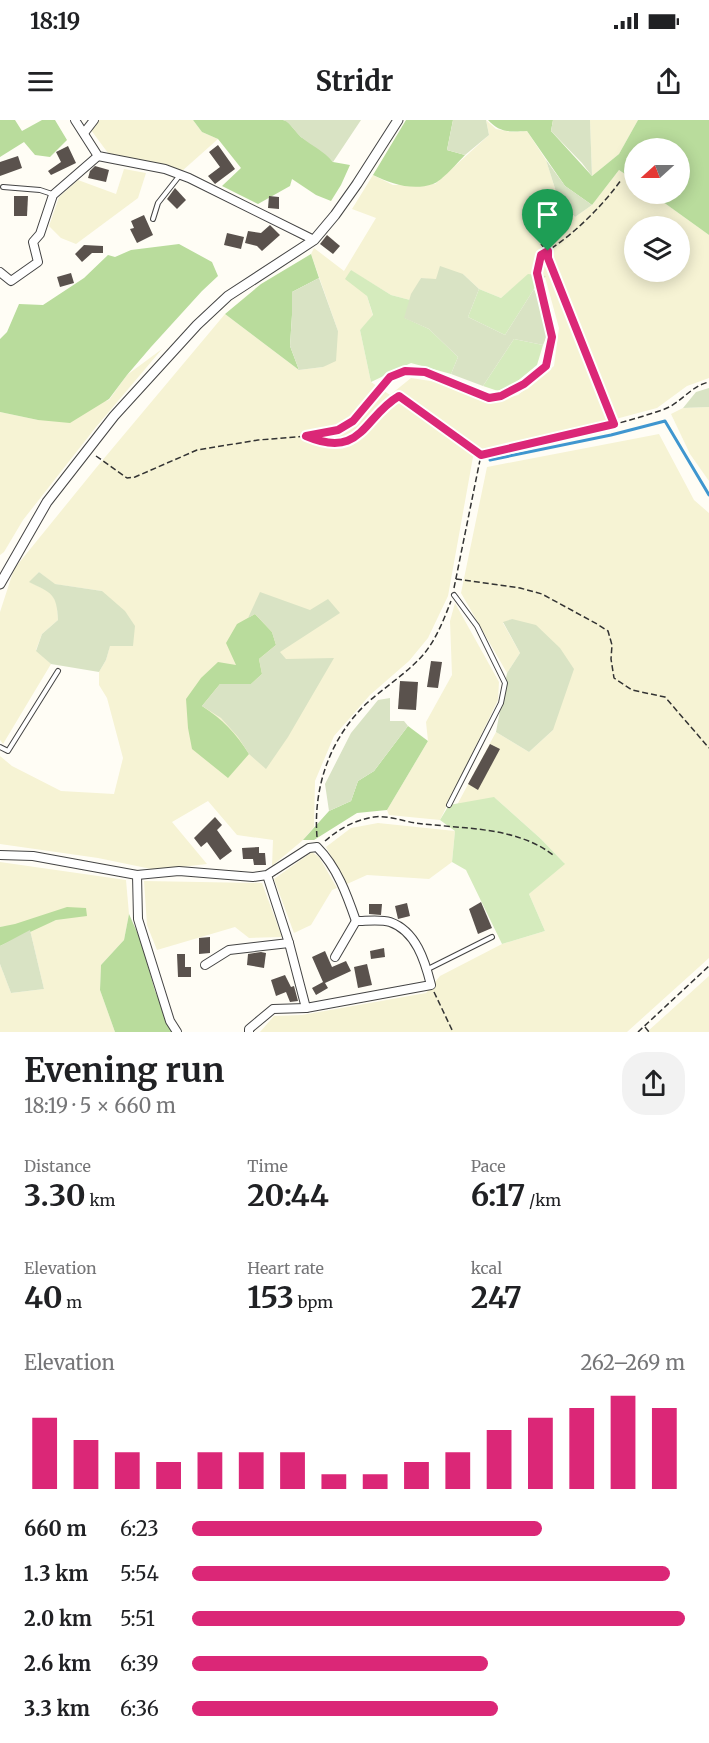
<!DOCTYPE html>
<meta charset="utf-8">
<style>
:root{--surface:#fff;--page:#f2f2f2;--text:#202124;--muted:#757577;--accent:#db2777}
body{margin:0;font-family:Merriweather,serif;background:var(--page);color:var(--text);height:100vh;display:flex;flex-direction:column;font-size:22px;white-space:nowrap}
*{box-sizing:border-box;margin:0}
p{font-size:20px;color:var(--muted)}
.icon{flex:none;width:33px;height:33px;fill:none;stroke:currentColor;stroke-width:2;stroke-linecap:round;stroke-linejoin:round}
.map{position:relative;height:912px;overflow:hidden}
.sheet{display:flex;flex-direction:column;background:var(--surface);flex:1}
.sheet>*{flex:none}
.needle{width:39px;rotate:249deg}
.buttons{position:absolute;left:624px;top:18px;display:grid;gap:12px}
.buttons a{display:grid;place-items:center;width:66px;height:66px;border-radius:50%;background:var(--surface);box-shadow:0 3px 15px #0003;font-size:30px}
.pin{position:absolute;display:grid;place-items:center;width:51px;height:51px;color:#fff;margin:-62px -26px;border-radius:50% 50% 50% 0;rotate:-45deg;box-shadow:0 0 6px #0007}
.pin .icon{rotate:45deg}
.round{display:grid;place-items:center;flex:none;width:63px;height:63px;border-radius:24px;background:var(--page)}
.head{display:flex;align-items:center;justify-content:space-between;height:102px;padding:0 24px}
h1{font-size:33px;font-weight:700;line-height:45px}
.stats{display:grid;grid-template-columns:repeat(3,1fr);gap:9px;height:102px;padding:6px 24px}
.stats div{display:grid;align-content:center}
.stats b{font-size:30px;font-weight:700}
.stats small{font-size:16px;font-weight:400}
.stats p{font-size:16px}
.chart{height:168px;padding:12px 24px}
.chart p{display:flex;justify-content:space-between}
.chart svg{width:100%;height:108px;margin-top:6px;stroke:var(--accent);stroke-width:6}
ul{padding:0 24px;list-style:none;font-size:20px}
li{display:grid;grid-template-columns:96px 72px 1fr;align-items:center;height:45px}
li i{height:15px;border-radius:8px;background:var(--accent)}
.status{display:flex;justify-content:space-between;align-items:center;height:42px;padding:0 30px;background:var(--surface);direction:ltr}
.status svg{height:16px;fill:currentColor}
header{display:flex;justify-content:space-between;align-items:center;height:78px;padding:0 24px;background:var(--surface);font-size:27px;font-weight:700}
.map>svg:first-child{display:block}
</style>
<div class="status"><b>18:19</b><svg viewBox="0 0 49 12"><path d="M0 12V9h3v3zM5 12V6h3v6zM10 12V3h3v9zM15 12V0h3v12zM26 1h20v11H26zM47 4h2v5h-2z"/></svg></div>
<header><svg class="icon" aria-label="menu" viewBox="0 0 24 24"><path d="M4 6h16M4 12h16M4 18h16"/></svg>Stridr<svg class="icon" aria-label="share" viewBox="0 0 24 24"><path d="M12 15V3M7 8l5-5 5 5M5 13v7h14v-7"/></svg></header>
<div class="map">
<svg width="709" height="912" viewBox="0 0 709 912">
<rect width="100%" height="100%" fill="#fffdf5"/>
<g fill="#f6f3d4" fill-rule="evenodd">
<polygon points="98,0 193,0 202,12 218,19 182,51 108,33 91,10"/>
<path d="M 486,0 L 496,9 L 512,12 L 527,11 L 546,40 L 558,78 L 575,97 L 592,85 L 619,50 L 634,60 L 634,74 L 652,74 L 709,115 L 709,258 L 687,266 L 657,288 L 473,337 L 448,476 L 428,518 L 409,541 L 370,575 L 334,616 L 315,661 L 314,707 L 303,720 L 272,746 L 273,720 L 237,715 L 208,681 L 172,702 L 207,744 L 156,750 L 98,738 L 0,724 L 0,636 L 12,646 L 61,671 L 114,674 L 123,638 L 107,578 L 99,565 L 99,552 L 106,540 L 110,525 L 102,471 L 54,464 L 39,452 L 30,462 L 50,472 L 57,483 L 58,500 L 42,514 L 36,530 L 51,544 L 3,624 L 0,620 L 0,492 L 14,449 L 96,348 L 225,194 L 299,250 L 323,247 L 338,211 L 311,134 L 314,128 L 344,151 L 376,98 L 352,89 L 373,55 L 393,65 L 435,64 L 489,15 ZM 634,106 L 680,106 L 680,152 L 634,152 ZM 350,150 L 391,175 L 410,180 L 421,158 L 436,160 L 463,154 L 479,169 L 501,178 L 528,155 L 545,157 L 559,208 L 554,246 L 518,275 L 489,284 L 437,262 L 411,258 L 390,275 L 371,262 L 360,210 L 373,196 L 367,176 Z"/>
<polygon points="590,0 638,0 619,34 592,56"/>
<polygon points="124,49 146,53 138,78 76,124 61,118 49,106 59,77 78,60 116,74"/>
<polygon points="162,229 96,307 23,400 4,432 0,435 0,292 38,300 109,280 127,255"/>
<polygon points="709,287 709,361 690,334 671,294 683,288"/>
<polygon points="659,314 694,380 709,393 709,838 627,912 260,912 274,896 302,895 426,873 440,856 502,824 545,811 529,774 564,743 541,719 495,678 457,685 496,612 529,632 553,610 512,499 503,503 520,533 507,553 461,473 487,347"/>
<polygon points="455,483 499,562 498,580 440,700 389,695 387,690 428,621 426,602 452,555 450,501"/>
<polygon points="378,703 455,711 452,742 429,759 367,755 347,764 326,727 351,708"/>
<polygon points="312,732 319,737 337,768 332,770 311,805 294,813 274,759"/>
<polygon points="0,742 126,760 129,794 124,820 101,845 100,870 115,912 0,912 0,844 11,873 44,869 30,810 56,800 87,796 0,807"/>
<polygon points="144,761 262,763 282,817 249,818 235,807 157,830 147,805"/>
<polygon points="709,856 709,912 647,912"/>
</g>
<g fill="#d5ebbd">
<polygon points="351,150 391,175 410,180 405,198 429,209 458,237 451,254 411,243 371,262 360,210 373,195 367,176 345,159"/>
<polygon points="528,154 546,156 534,169 505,215 468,197 479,169 501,178"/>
<polygon points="514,219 543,225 537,245 514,264 498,271 483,266"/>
<polygon points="494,677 541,719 565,744 529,774 545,811 502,824 466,750 452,742 455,711 440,700 449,685"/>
</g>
<g fill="#b9dc9c">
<polygon points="0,0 15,0 22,11 42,0 55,0 67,20 50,37 35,35 24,22 0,37"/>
<polygon points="193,0 283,0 287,1 301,17 325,32 333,42 350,45 341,65 331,81 316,75 292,59 290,66 258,84 222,66 241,48 218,19 202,12"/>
<path d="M 406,0 L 453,0 L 447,30 L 465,35 C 458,42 442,61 433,64 C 413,71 391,64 373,55 Z"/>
<path d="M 488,0 L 553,0 L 551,11 L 592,56 L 619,34 L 638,0 L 709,0 L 709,115 L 652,74 L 680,74 L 680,28 L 634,28 L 634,60 L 619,50 L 592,85 L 565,66 L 527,11 C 510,12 500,13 488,0 Z"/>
<polygon points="179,124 212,142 218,156 202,171 151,227 127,255 109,279 70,303 38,300 0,292 0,219 7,212 19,184 43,185 84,158 108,135 115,137 131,130"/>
<polygon points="311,134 319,158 292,172 292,195 290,226 299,250 225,194 261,164"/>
<path d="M 255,494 L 272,512 L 276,525 L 259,539 L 262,554 L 251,564 L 220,564 L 202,586 C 222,599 236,613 249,634 L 228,658 L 192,629 L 188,608 L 186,579 L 201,558 L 218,542 L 236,545 L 226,523 L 237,504 Z"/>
<polygon points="408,606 428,621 387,690 357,693 314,720 303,720 329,691 351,681 358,661 374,651"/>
<polygon points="67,787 86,788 87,796 56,800 0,826 0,807 15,804"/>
<polygon points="129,794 141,821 155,871 173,912 115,912 100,870 101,845 124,820"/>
</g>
<g fill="#d9e3c4">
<path d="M 283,0 L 361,0 L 333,42 C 324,31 312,26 301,17 C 294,11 291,3 283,0 Z"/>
<polygon points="453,0 486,0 489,15 465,35 447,30"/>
<polygon points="553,0 590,0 592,56 582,43 551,11"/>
<polygon points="546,40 565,66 592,85 575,97 558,78"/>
<polygon points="440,146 463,154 479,169 468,197 505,215 534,169 550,208 543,225 514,219 483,266 451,254 458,237 429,209 404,198 411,174 421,158 436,159"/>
<polygon points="319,158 338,211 336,241 323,247 299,250 290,226 292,195 292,172"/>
<polygon points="709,268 709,287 683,288 696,272"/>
<path d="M 39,452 L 55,464 L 102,471 L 125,491 L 135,506 L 133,526 L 110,526 L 106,540 L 99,552 L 51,544 L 36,531 L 42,514 L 58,500 C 57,473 51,473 29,462 Z"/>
<polygon points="260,472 310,490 328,479 340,493 280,532 286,539 334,538 288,617 266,649 249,634 238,617 221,598 202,586 220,564 251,564 262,554 259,539 276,525 272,512 255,494 248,498"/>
<polygon points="512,499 536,505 560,528 574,549 553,610 529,632 496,612 507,553 520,533 503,502"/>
<polygon points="390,578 390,601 404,601 408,606 374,651 358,661 351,681 329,691 325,664 351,613 378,580"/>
<polygon points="30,810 44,869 11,873 0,844 0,826"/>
</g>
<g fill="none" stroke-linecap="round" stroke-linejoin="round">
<polyline stroke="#3f96cf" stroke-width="3" points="490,340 611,315 665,301 709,375"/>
</g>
<g fill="#5a524d">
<polygon points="218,25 235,49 215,64 208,56 220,47 209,32"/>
<polygon points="68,26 76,43 51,55 48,51 61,42 56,32"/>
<polygon points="18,36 22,48 0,56 0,42"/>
<polygon points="95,46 109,50 106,62 88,58 90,51"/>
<polygon points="175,68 186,80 177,89 167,79"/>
<polygon points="14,76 28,76 27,96 14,96"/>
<polygon points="269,76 279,77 279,89 268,88"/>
<polygon points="144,95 153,115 137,123 130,109 134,108 131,101"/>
<polygon points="270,105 280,115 262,131 257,126 245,123 248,111 261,113"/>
<polygon points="227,113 244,117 241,129 224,125"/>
<polygon points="327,115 340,126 333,134 320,124"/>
<polygon points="84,125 103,126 103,133 92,133 82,142 75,134"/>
<polygon points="71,153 74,163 60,167 57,157"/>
<polygon points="431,541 442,542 438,568 427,567"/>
<polygon points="400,561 418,562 416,590 398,589"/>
<polygon points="490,624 500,629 478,670 468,664"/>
<polygon points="215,697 222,705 217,710 232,731 220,740 207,722 201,727 194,718"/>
<polygon points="259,727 259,733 265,733 266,745 254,745 253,739 243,739 242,728"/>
<polygon points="481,782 492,808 478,814 469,789"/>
<polygon points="407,783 410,796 398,799 395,786"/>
<polygon points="369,784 382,784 381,795 369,794"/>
<polygon points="210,817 210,833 199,834 199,818"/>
<polygon points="384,828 385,837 371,839 370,831"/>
<polygon points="325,831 332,847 346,841 351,851 325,863 328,868 316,875 312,868 323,862 312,837"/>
<polygon points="261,832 266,833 264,848 247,845 248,834"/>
<polygon points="177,834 185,834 185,847 191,847 191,857 178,857"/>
<polygon points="367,844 372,865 358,868 354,847"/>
<polygon points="285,855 291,867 294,866 298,881 290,882 286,872 276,876 271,860"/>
</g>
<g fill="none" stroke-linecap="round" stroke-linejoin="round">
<defs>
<g id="service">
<polyline points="3,67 40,70 52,74"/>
<polyline points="153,99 158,83 180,55"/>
<polyline points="0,627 8,631 58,551"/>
<polyline points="449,685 501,583 505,563 477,506 454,475"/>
<polyline points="428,849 492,817"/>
</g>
<g id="minor">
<polyline points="75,0 98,36 165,49 189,58 314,120"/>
<polyline points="84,13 94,0"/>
<polyline points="0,152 11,161 38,142 33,122 40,114 53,75 98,36"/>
<path d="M 0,735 L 33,736 L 137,755 L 179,751 L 253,757 L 267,755 L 309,728 L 317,727 C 337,747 347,775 356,801 C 366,801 381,799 390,802 C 416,811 425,841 431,865 L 306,888 L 289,823 L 267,755"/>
<polyline points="137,755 138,799 170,901 177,912"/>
<polyline points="335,837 356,801"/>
<polyline points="205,845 229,830 289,823"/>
<polyline points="249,912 249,909 273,889 306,888"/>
</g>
<polyline id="tertiary" points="0,464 47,382 114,296 197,205 228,176 314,120 335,95 357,64 398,0"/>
</defs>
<use href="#service" stroke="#444" stroke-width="6"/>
<use href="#minor" stroke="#444" stroke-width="10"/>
<use href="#tertiary" stroke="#444" stroke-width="11"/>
<g stroke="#333" stroke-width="1.5" stroke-dasharray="6 3" stroke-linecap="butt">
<polyline points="541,124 547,131 548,138 614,303"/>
<path d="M 306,316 L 337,310 L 353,301 L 390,257 L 405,251 L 425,252 L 489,277 L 501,276 L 524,264 L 546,246 L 552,217 L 537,153 L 541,135 C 569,119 602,87 621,60"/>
<polyline points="96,336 127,358 135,357 197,330 258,320 306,316 319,322 334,323 354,319 390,281 399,276 480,335"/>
<polyline points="456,459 520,468 542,474 597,504 608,511 612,525 611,539 614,558 632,570 665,577 709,628"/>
<path d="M 454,468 L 481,335 C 541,321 603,310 662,290 C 681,284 690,266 709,262"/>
<path d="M 317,717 C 313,667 330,618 367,583 C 385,567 407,553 423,535 C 436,520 444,499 451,481"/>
<path d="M 325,721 C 340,708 355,700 374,697 C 387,695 403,701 415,703 C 461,709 516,706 553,735"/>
<polyline points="434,872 453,912"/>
<polyline points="645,907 649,912"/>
<polyline points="638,912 709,846"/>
</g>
<use href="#service" stroke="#fff" stroke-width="4"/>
<use href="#minor" stroke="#fff" stroke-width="8"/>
<use href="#tertiary" stroke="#fff" stroke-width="9"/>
</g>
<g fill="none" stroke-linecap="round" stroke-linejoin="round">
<defs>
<path id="route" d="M 548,131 L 548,138 L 614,304 L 481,335 L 399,276 C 363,297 362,340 306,316 L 338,310 L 353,301 L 390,257 L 405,251 L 425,252 L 489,278 L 501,276 L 524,264 L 546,246 L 552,217 L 537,153 L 541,135 Z"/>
</defs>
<use href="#route" stroke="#fff" stroke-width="12"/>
<use href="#route" stroke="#db2777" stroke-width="8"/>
</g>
</svg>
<div class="buttons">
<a><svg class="needle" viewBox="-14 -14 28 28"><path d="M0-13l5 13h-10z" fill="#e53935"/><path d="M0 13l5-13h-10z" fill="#757577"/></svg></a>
<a><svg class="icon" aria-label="layers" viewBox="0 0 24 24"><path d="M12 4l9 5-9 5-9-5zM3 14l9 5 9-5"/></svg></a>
</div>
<div class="pin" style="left:548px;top:131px;background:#1e9e55"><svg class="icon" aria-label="arrive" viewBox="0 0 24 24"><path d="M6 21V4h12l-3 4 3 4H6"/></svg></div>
</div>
<section class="sheet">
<div class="head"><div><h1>Evening run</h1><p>18:19 · 5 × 660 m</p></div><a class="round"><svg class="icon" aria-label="share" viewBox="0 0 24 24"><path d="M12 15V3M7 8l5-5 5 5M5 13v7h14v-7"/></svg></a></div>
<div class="stats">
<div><p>Distance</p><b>3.30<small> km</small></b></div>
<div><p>Time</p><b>20:44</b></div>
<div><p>Pace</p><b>6:17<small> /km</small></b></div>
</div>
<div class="stats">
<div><p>Elevation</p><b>40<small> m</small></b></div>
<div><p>Heart rate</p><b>153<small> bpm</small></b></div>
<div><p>kcal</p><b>247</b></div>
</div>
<div class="chart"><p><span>Elevation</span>262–269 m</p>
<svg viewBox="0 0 160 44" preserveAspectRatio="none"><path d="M5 44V15M15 44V24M25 44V29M35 44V33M45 44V29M55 44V29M65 44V29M75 44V38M85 44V38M95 44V33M105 44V29M115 44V20M125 44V15M135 44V11M145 44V6M155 44V11"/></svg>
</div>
<ul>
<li><b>660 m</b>6:23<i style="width:71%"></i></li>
<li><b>1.3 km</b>5:54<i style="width:97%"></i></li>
<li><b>2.0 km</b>5:51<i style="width:100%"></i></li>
<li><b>2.6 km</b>6:39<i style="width:60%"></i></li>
<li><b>3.3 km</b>6:36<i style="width:62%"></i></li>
</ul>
</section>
